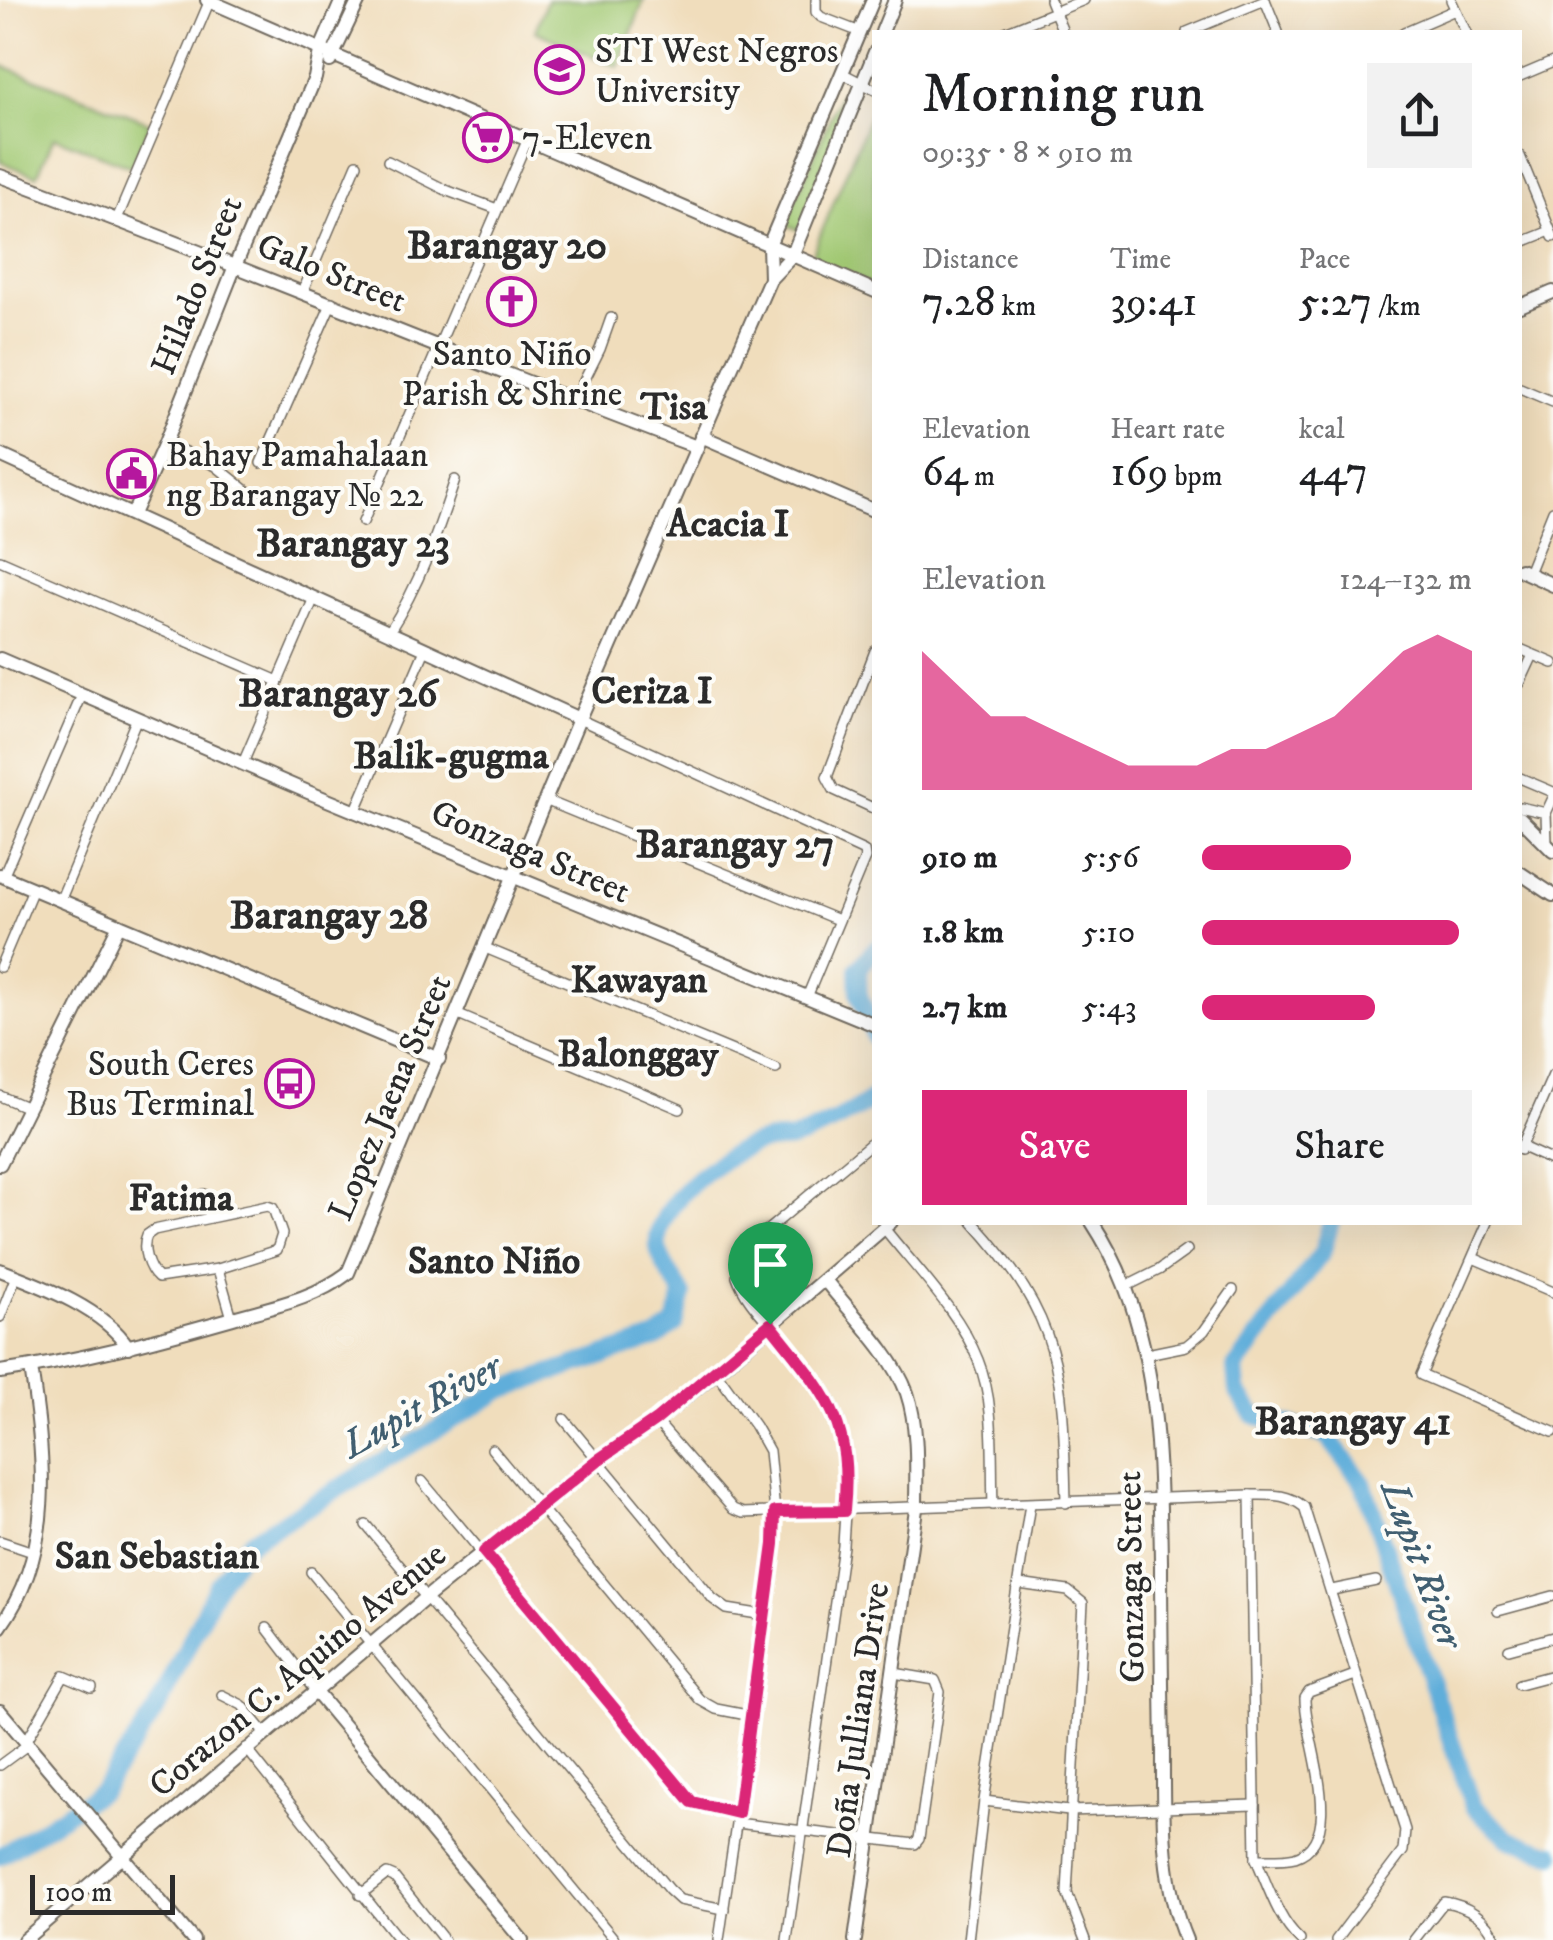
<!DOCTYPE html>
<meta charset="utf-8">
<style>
:root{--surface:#fff;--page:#f2f2f2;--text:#202124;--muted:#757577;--accent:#db2777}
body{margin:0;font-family:"IM FELL DW Pica",serif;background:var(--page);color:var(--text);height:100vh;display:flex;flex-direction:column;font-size:38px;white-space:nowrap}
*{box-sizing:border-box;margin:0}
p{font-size:32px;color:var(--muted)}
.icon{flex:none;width:55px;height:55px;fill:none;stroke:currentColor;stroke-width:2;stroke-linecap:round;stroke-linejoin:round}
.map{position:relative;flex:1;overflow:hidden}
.side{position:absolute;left:872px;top:30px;width:650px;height:1195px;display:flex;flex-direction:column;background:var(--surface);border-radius:0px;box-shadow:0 10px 40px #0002}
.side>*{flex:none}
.scale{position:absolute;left:30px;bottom:25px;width:145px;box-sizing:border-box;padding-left:10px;border:5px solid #2b2b2b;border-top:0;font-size:28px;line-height:35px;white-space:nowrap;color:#2b2b2b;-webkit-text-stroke:8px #fdfcf7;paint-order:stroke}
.pin{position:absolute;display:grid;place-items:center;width:85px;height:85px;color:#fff;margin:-102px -42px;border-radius:50% 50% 50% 0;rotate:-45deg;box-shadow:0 0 10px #0007}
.pin .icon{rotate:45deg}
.round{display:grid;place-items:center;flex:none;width:105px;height:105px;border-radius:0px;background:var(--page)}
.summary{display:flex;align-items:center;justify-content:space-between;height:170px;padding:0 50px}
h1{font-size:55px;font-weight:600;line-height:75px}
.stats{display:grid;grid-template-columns:repeat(3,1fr);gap:15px;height:170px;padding:10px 50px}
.stats div{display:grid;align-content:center}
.stats b{font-size:42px;font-weight:600}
.stats small{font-size:28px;font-weight:400}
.stats p{font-size:28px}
.chart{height:280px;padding:20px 50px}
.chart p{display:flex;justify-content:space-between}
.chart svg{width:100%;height:180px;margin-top:10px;fill:var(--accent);opacity:.7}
.primary-button{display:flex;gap:20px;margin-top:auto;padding:20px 50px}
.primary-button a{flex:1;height:115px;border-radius:0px;background:var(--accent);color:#fff;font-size:40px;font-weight:600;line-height:115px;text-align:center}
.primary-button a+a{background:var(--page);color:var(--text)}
ul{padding:0 50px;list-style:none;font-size:32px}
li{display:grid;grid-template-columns:160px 120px 1fr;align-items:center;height:75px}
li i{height:25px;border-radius:12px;background:var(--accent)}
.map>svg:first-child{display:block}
</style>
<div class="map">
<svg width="1553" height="1940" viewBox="0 0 1553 1940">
<rect width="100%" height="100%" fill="#fdfcf7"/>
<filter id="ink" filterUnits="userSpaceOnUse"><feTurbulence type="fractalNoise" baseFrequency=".01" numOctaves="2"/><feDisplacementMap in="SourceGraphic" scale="20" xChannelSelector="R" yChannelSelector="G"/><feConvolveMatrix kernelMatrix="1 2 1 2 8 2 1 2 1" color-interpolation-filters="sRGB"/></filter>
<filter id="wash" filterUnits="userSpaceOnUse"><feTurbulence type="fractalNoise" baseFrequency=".0048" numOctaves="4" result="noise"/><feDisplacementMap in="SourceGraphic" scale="40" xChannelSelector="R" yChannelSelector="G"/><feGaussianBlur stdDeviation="2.25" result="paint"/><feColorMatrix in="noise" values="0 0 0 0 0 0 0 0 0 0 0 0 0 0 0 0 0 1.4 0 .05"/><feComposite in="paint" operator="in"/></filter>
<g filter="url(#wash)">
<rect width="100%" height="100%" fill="#f0ddbc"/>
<g fill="#a2c973" stroke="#667a4f" stroke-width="2.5">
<polygon points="547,0 644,0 618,67 535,31"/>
<polygon points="0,65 151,123 131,167 54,137 37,176 0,162"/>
<polygon points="847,92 852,95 800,231 785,224 840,94"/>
<polygon points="872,110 875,112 875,287 810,260"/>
</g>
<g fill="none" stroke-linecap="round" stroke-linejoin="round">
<g stroke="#61aeda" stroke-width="18">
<polyline points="875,949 858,969 859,994 875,1038"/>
<polyline points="1331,1222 1322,1253 1235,1368 1237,1391 1254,1415 1327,1436 1363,1483 1473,1806 1511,1840 1553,1854"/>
<path d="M 0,1856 L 101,1791 L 156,1711 L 216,1587 L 248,1543 L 502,1390 L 657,1338 L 675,1324 L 683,1295 C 676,1282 660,1262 658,1247 C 653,1204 724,1152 761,1142 C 774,1139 787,1142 799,1137 C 825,1126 852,1114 875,1097"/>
</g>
</g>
</g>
<g filter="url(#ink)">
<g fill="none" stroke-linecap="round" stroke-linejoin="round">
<defs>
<g id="street">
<polyline points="816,0 816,12 821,17 860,32"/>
<polyline points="1050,0 1063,32"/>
<polyline points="1265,0 1278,32"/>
<polyline points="1451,0 1466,32"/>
<polyline points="1005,32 1084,0"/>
<polyline points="1187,32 1265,0"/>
<polyline points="1404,32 1455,10"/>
<polyline points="842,73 875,90"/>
<polyline points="1520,76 1553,62"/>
<polyline points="1520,156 1553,237"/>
<polyline points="388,161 448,191 497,209"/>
<polyline points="117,219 210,0"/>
<polyline points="1520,243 1550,231"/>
<polyline points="303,291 357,164"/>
<polyline points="1520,388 1553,402"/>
<polyline points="574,401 600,349 611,318"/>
<polyline points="165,443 216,466 257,499"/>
<polyline points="261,463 332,302"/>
<polyline points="363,522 527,141"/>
<polyline points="0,560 278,681"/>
<polyline points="1528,573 1553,511"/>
<path d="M 389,632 C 420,584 437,534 455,480"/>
<polyline points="1520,649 1553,663"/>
<polyline points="875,651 827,777 834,790 875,809"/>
<polyline points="1520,683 1533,655"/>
<polyline points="579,719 864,851 865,858 807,997"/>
<polyline points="243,763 314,598"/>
<polyline points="1520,778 1553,792"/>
<polyline points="545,800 838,920"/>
<polyline points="1520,807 1546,813"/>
<polyline points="356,810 425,650"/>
<polyline points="1547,844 1546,813 1553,798"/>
<polyline points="3,877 82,695"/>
<polyline points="60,901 137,718"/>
<polyline points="483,947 776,1069"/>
<polyline points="0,967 33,889"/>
<polyline points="456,1014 680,1109"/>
<polyline points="0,1096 28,1108"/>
<polyline points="1520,1146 1553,1161"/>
<polyline points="1520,1150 1553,1075"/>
<path d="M 204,1194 L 210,1218 L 154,1230 L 147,1235 C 141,1248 148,1269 158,1278 L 218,1269 L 232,1318"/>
<polyline points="210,1218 267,1206 273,1208 282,1234 277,1250 218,1269"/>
<path d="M 973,1222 C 1064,1322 1063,1375 1066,1503"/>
<polyline points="1488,1222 1421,1375 1553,1432"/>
<path d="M 884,1228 C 916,1269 959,1311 978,1360 C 996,1404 991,1458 993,1505"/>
<polyline points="1473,1258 1553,1292"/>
<polyline points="1125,1287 1159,1270 1187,1250"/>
<polyline points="0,1317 16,1276"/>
<polyline points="1147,1354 1186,1346 1204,1331 1233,1290"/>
<polyline points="716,1372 755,1426 769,1451 775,1512 752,1716 719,1940"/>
<polyline points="564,1419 713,1599 727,1609 764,1615"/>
<path d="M 656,1421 L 733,1509 L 743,1513 L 1250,1495 C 1271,1495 1287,1493 1304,1507 L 1405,1830 L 1403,1851 L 1336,1940"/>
<polyline points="492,1449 700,1700 716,1709 752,1716"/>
<polyline points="422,1481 691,1802 738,1813"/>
<path d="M 1250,1495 L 1256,1859 C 1268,1886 1278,1920 1300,1940"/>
<polyline points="366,1525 669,1890 680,1900 724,1909"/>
<polyline points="0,1541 33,1552"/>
<polyline points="311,1572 615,1940"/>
<polyline points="1019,1584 1068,1591 1083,1603 1067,1893 1085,1940"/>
<polyline points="1332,1590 1376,1581"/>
<polyline points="1498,1611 1553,1596"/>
<polyline points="267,1628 315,1691"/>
<polyline points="1509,1649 1553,1637"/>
<polyline points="1519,1684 1553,1675"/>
<polyline points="222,1695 242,1705 266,1734"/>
<polyline points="27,1740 64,1676 92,1688"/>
<polyline points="246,1748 399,1940"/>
<polyline points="0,1765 30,1743"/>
<polyline points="984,1801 1069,1811 1255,1805"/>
<polyline points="736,1823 915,1844 919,1839 940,1692 935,1680 894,1673"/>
<path d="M 1256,1859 C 1269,1859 1283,1860 1295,1857 C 1349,1839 1304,1737 1305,1698 L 1309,1692 L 1355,1675"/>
<polyline points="360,1895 387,1874 394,1877 444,1940"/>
<path d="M 787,1940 L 843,1546 C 845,1503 853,1447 833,1407 C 821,1382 799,1361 782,1339 C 766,1319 745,1300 737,1276 L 746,1248 L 875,1140"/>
<polyline points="968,1940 984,1801 1030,1504"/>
<path d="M 1414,1940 L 1444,1902 C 1466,1905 1488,1918 1496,1940"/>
</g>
<g id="secondary">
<polyline points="207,0 875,291"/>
<polyline points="882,32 895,0"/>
<polyline points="330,61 359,0"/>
<path d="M 0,176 C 234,262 463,360 697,447"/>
<polyline points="770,279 769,245 873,0"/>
<polyline points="1520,306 1553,292"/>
<polyline points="701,436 875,511"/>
<polyline points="0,455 579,719"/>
<polyline points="133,514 165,443 235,266 315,78 320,51 342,0"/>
<polyline points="1520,570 1553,585"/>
<polyline points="0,659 308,792 875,1025"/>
<polyline points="1520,818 1553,851"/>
<polyline points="1520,873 1553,895"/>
<polyline points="0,875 439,1059"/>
<polyline points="0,1164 119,925"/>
<path d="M 1092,1222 C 1159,1324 1159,1445 1161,1561 C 1161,1625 1162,1689 1163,1752 C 1163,1815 1161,1882 1186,1940"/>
<path d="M 0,1270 C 42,1286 104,1309 128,1347"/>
<path d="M 825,1280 C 852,1315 892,1352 907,1393 C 919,1429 916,1472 916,1509 L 855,1940"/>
<path d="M 0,1372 C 77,1361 152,1341 226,1320 C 269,1307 311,1301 348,1273 L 579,719 L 770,279 L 792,256 L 875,52"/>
<path d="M 0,1627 C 56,1550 44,1456 31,1368"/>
<polyline points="315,1691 522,1940"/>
<polyline points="0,1711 193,1940"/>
<polyline points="24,1940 427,1597 598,1460 656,1421 716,1372 891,1222"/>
</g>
</defs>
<use href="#street" stroke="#70695e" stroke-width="12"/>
<use href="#secondary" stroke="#70695e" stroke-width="16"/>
<use href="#street" stroke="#fff" stroke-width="9"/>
<use href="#secondary" stroke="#fff" stroke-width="12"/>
</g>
</g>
<g fill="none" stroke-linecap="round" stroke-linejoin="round" filter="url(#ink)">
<defs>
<path id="route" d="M 770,1324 C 824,1392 853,1418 844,1511 L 775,1512 L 774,1544 L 738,1813 L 692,1802 L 484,1552 L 598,1460 L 656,1420 Z"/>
</defs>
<use href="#route" stroke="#fff" stroke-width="20"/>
<use href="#route" stroke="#db2777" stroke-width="12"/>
</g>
<defs>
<symbol id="university-ring" viewBox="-11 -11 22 22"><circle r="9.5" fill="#fdfcf7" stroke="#b5179e" stroke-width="1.5"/><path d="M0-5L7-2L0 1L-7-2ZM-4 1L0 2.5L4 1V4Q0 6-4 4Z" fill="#b5179e"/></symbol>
<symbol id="supermarket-ring" viewBox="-11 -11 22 22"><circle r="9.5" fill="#fdfcf7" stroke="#b5179e" stroke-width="1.5"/><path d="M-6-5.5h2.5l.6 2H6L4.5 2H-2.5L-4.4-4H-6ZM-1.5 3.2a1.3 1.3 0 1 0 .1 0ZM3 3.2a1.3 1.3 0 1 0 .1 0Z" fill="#b5179e"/></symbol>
<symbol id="church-ring" viewBox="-11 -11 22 22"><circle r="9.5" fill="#fdfcf7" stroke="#b5179e" stroke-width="1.5"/><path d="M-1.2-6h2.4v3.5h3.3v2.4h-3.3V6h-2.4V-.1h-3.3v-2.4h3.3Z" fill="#b5179e"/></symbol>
<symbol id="civic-ring" viewBox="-11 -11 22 22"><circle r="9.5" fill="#fdfcf7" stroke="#b5179e" stroke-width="1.5"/><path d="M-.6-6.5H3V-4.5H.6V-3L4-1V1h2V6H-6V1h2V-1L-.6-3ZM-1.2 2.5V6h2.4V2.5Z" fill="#b5179e"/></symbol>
<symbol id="bus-ring" viewBox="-11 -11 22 22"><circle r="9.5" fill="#fdfcf7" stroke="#b5179e" stroke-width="1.5"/><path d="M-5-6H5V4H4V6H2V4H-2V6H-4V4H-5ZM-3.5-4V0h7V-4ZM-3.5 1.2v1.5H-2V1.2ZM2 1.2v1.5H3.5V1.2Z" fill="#b5179e"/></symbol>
</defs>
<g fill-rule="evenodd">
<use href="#university-ring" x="532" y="42" width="55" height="55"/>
<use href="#supermarket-ring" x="460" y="110" width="55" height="55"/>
<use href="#church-ring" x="484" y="274" width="55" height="55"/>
<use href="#civic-ring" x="104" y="446" width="55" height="55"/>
<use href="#bus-ring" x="262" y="1056" width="55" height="55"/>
</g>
<g text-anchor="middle" stroke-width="8" stroke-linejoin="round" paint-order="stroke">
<g font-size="35" fill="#2b2b2b" stroke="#fdfcf7" text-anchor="start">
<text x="595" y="62">STI West Negros<tspan x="595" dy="40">University</tspan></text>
<text x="522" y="149">7-Eleven</text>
<text x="512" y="365" text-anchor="middle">Santo Niño<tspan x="512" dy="40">Parish &amp; Shrine</tspan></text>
<text x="166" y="466">Bahay Pamahalaan<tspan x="166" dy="40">ng Barangay № 22</tspan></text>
<text x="254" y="1075" text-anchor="end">South Ceres<tspan x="254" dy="40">Bus Terminal</tspan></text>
</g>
<g font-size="35" fill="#2b2b2b" stroke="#fdfcf7">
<text transform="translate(332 272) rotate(22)" y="12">Galo Street</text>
<text transform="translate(196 285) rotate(-68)" y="12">Hilado Street</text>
<text transform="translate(531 851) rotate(23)" y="12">Gonzaga Street</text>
<text transform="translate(389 1097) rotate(-67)" y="12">Lopez Jaena Street</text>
<text transform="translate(1130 1577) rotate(-91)" y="12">Gonzaga Street</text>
<text transform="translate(297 1669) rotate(-40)" y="12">Corazon C. Aquino Avenue</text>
<text transform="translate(857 1720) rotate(-82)" y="12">Doña Julliana Drive</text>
</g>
<g font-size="38" font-weight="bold" fill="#2b2b2b" stroke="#fdfcf7">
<text x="674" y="419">Tisa</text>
<text x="728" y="536">Acacia I</text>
<text x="652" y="703">Ceriza I</text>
<text x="451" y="768">Balik-gugma</text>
<text x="639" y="992">Kawayan</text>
<text x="638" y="1066">Balonggay</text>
<text x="181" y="1210">Fatima</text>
<text x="494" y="1273">Santo Niño</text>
<text x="157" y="1568">San Sebastian</text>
</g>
<g font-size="38" font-style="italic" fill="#415f71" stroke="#fdfcf7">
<text transform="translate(421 1405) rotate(-29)" y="13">Lupit River</text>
<text transform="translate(1423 1564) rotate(70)" y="13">Lupit River</text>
</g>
<g font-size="40" font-weight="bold" fill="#2b2b2b" stroke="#fdfcf7">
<text x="507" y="258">Barangay 20</text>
<text x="353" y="556">Barangay 23</text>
<text x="338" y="706">Barangay 26</text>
<text x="735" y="857">Barangay 27</text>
<text x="329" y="928">Barangay 28</text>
<text x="1353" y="1434">Barangay 41</text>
</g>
</g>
</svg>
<div class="scale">100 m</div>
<div class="pin" style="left:770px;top:1324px;background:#1e9e55"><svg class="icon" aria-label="arrive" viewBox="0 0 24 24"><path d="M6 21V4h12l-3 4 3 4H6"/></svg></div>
<section class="side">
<div class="summary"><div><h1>Morning run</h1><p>09:35 · 8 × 910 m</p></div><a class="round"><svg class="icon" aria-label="share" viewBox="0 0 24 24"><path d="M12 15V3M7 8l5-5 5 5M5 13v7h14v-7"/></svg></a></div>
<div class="stats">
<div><p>Distance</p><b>7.28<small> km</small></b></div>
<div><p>Time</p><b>39:41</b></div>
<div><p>Pace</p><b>5:27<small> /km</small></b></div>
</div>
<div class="stats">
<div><p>Elevation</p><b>64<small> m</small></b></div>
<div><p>Heart rate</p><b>169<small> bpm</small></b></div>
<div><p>kcal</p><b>447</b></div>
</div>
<div class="chart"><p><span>Elevation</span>124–132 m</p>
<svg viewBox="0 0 160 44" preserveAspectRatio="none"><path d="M0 44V10L10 18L20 26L30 26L40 30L50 34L60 38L70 38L80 38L90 34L100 34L110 30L120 26L130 18L140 10L150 6L160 10V44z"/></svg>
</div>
<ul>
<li><b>910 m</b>5:56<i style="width:55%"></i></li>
<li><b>1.8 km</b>5:10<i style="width:95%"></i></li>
<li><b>2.7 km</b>5:43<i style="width:64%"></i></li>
</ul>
<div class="primary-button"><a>Save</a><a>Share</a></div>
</section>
</div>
